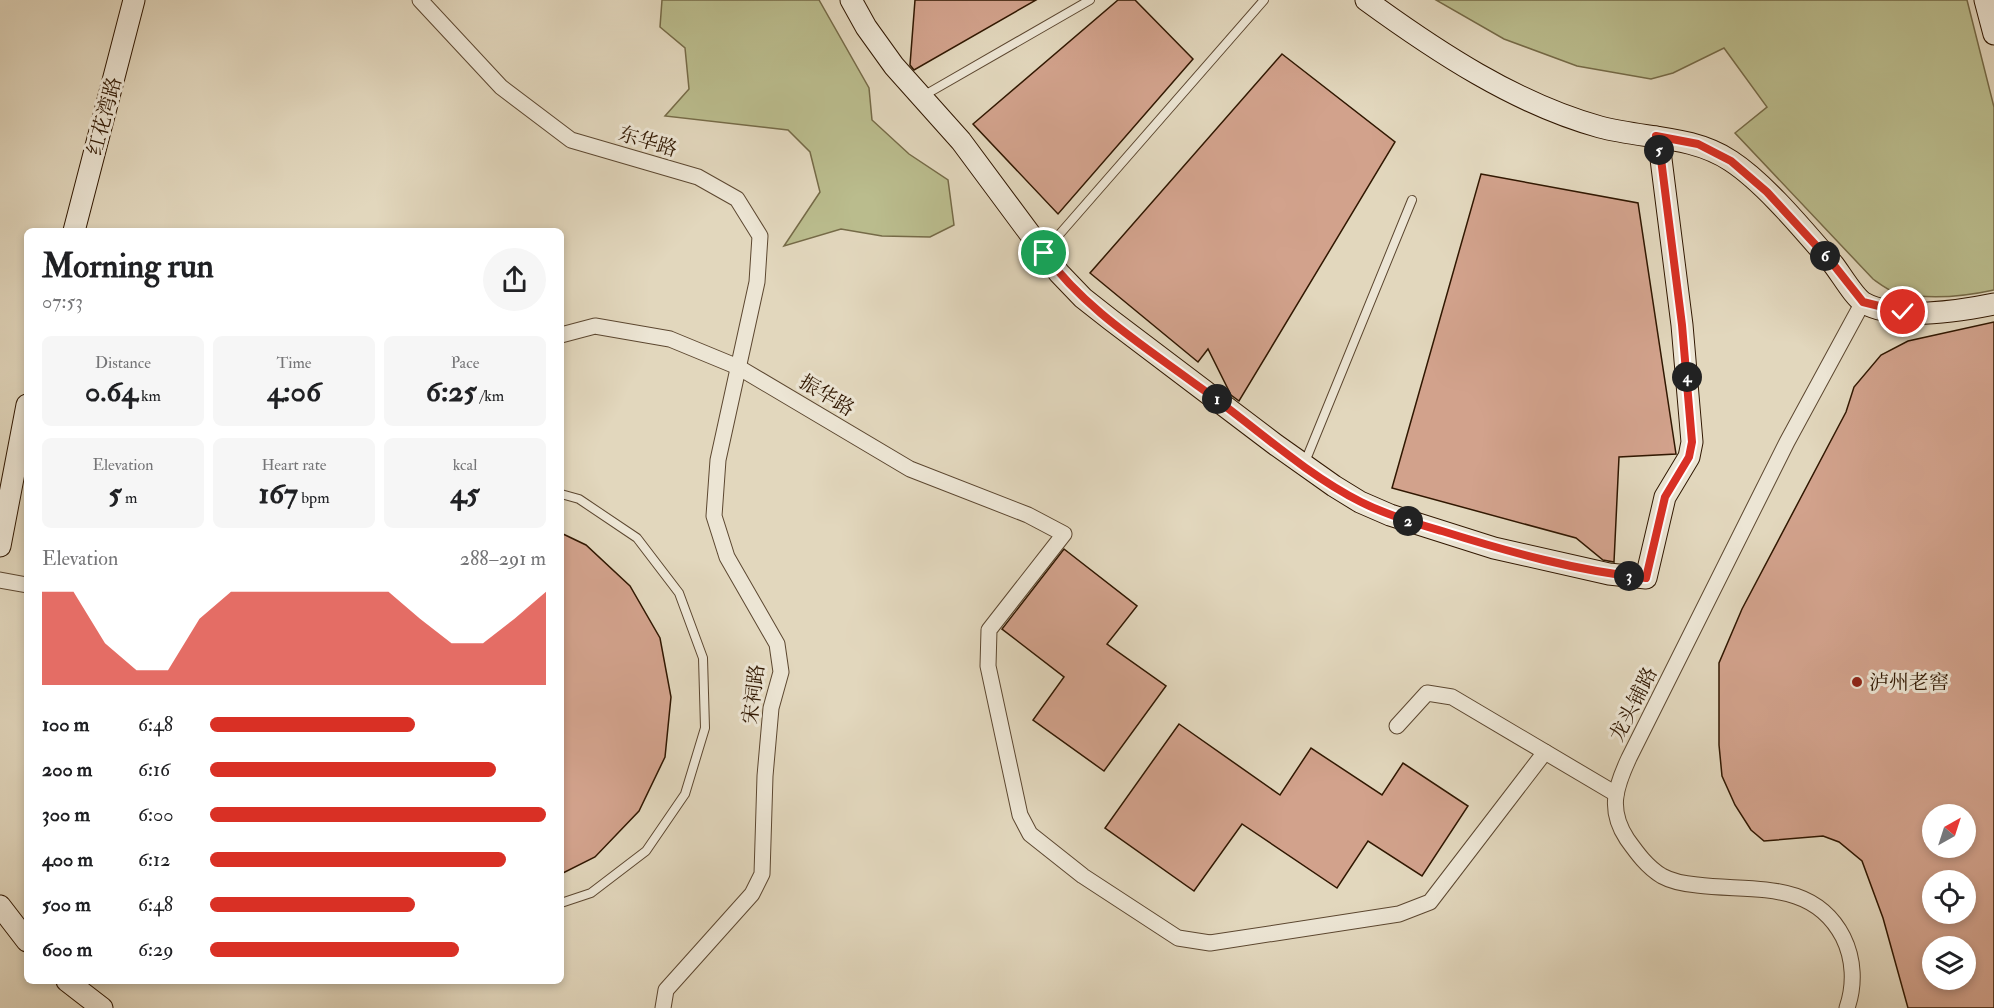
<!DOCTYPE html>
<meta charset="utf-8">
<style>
:root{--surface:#fff;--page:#f6f6f6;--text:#202124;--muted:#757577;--accent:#d93025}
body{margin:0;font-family:"IM FELL Double Pica","Noto Serif SC",serif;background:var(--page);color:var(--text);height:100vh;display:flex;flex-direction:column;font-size:22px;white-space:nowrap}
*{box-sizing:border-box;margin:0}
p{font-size:20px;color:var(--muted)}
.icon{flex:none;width:33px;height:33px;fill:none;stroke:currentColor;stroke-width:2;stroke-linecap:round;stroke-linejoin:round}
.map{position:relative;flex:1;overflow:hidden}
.side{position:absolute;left:24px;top:228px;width:540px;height:756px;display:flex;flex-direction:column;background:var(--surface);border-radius:9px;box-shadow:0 3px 9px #0003}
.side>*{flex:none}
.needle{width:39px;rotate:39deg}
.buttons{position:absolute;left:1922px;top:804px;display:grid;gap:12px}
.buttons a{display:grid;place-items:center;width:54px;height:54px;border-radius:50%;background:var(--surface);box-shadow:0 3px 9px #0003;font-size:30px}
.pin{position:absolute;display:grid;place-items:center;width:51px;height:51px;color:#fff;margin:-26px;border:3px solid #fff;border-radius:50%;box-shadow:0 2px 6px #0007}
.km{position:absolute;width:30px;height:30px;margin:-15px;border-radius:50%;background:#222;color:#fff;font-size:16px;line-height:30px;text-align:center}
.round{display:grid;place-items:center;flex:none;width:63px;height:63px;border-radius:32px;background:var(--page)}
.headline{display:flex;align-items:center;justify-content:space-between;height:102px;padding:0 18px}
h1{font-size:33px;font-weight:700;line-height:45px}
.figures{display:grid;grid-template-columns:repeat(3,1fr);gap:9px;height:102px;padding:6px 18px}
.figures div{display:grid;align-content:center;border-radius:9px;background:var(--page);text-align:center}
.figures b{font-size:30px;font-weight:700}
.figures small{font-size:16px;font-weight:400}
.figures p{font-size:16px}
.chart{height:168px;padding:12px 18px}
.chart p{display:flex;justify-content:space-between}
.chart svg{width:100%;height:108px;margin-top:6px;fill:var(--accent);opacity:.7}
ul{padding:0 18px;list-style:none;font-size:20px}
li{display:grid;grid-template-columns:96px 72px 1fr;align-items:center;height:45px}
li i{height:15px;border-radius:8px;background:var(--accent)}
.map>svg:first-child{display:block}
</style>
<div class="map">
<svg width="1994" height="1008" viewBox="0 0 1994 1008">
<rect width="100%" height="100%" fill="#e2d7bd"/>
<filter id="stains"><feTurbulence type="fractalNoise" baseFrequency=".00333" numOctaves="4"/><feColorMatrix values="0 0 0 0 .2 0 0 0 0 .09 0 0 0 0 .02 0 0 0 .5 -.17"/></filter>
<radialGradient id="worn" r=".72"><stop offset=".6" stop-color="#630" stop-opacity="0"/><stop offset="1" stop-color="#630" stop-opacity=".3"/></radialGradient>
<g fill="#babc8d" stroke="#756a47" stroke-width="1.5">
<polygon points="662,0 819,0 869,88 872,120 909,154 948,180 954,225 930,237 882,236 841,229 784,246 820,192 810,152 788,130 665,116 689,89 685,48 660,27"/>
<path d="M 1436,0 L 1967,0 L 1994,107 L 1994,290 C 1962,297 1930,300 1897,293 C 1889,291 1880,284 1873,279 L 1735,133 L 1767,107 L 1724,48 L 1673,73 L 1651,79 L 1577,66 L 1504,39 Z"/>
</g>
<g fill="#d2a28c" stroke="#301701" stroke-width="1.5" fill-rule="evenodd">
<polygon points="915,0 1036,0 914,70 910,65"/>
<polygon points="1118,0 1135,0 1193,59 1058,214 973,124"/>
<polygon points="1282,54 1395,142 1239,401 1231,395 1208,349 1198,362 1090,273"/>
<polygon points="1481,174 1638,203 1676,454 1619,457 1614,562 1603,560 1576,538 1392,488"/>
<path d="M 1994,322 L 1994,1008 L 1908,1008 L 1883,918 L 1862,861 L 1839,842 L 1823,836 L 1764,841 L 1751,830 L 1735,805 L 1722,776 L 1719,745 L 1719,663 L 1742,609 L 1846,412 L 1854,387 L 1881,355 L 1908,341 ZM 1932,814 L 1965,814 L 1965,848 L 1932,848 ZM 1932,880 L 1965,880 L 1965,914 L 1932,914 ZM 1932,946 L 1965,946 L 1965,980 L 1932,980 Z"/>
<polygon points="561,533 586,545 630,586 660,638 671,697 665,757 639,811 595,857 561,874"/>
<polygon points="1064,549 1137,606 1107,644 1166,686 1104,771 1033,720 1064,677 1002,629"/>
<polygon points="1179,724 1280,795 1311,748 1382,795 1403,763 1468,806 1422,876 1368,841 1337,888 1242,824 1194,891 1105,828"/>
</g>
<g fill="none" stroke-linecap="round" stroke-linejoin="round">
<defs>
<g id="lane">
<polyline points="923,96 1090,0"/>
<polyline points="1044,252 1264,0"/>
<polyline points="1305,462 1412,200"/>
<polyline points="561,494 579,499 637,538 679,593 703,658 705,728 685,794 646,851 591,893 561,903"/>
</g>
<g id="street">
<polyline points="420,0 501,87 571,140 698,177 737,199 760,236 757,282 718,460 714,516 727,557 777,644 781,672 771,708 765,776 762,874 752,894 666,990 663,1008"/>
<polyline points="561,335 595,326 670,339 738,367 910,469 1028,515 1064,534 989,630 988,666 1020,815 1030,834 1083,876 1178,938 1210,943 1399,914 1430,902 1545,752"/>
<polyline points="0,580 27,585"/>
<polyline points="1397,726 1427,693 1452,697 1616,794"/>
<path d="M 1847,1008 C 1855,985 1854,959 1843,937 C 1813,879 1752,892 1697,885 C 1686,884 1671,881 1662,876 C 1647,867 1637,853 1627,839 C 1608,810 1615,788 1629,758 L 1787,442 L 1863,302"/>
</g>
<g id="secondary">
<polyline points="851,0 866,27 894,66 961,141 1059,273 1083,298 1111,320 1276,445 1334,486 1360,502 1390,515 1494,548 1609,574 1646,578 1665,497 1689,457 1692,442 1682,325 1661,159 1656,137"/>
<path d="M 1366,0 C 1436,51 1516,104 1600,127 C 1645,139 1692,135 1731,161 C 1766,184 1805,232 1833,264 C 1841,274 1854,297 1864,303 C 1896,321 1960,311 1994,304"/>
<polyline points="1985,0 1994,34"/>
<polyline points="74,231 134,0"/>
<polyline points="0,546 27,405"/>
<polyline points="0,906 27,941"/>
<polyline points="67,981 102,1008"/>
</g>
</defs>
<use href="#lane" stroke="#5c4730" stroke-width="10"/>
<use href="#street" stroke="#5c4730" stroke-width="17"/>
<use href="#secondary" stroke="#301701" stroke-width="23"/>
<use href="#lane" stroke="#ece5d4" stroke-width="8"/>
<use href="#street" stroke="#ece5d4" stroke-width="15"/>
<use href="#secondary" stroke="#ece5d4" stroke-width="21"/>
</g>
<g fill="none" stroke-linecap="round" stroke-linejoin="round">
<defs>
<path id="route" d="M 1044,253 C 1083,308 1144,346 1198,386 C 1252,424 1302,472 1361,502 C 1387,515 1415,523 1442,531 C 1509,552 1577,571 1646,578 L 1665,497 L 1689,457 L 1692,442 L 1682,325 L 1661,159 L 1656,136 L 1698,144 L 1731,161 L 1767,192 L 1833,264 L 1863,302 L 1903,312"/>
</defs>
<use href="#route" stroke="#fff" stroke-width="12"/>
<use href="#route" stroke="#d93025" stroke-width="8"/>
</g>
<circle fill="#8f2418" stroke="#ece5d4" stroke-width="2" cx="1857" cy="682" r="6"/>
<g text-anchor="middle" stroke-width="6" stroke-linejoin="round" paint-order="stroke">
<g font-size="20" fill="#301701" stroke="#ece5d4">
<text transform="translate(104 116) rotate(-75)" y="7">红花湾路</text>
<text transform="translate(648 141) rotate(17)" y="7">东华路</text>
<text transform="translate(827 395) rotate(31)" y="7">振华路</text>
<text transform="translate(753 694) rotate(-83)" y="7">宋祠路</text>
<text transform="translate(1633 704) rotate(-63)" y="7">龙头铺路</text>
</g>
<g font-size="20" fill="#301701" stroke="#ece5d4" text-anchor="start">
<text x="1869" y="689">泸州老窖</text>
</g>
</g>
<rect width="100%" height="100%" filter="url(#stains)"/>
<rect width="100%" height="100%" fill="url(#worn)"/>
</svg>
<div class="buttons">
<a><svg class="needle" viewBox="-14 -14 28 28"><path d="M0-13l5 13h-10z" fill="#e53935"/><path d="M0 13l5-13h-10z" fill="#757577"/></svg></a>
<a><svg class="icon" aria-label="locate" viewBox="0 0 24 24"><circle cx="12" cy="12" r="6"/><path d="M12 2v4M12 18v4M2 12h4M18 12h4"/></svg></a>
<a><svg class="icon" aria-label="layers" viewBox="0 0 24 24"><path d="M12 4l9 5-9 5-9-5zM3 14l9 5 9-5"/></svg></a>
</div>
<div class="pin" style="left:1044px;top:253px;background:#1e9e55"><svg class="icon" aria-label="arrive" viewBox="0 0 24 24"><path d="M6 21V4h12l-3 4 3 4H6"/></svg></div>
<div class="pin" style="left:1903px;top:312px;background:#d93025"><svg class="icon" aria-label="check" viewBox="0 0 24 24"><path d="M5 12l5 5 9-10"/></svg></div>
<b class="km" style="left:1217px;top:399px">1</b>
<b class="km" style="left:1408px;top:521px">2</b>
<b class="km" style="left:1629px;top:576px">3</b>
<b class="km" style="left:1687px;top:377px">4</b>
<b class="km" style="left:1659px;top:150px">5</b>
<b class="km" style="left:1825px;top:256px">6</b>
<section class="side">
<div class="headline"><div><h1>Morning run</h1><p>07:53</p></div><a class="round"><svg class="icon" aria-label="share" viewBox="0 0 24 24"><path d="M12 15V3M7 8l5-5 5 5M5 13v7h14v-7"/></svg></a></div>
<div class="figures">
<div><p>Distance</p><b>0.64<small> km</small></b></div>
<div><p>Time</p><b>4:06</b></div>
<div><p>Pace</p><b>6:25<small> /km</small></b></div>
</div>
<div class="figures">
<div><p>Elevation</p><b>5<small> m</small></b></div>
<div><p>Heart rate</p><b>167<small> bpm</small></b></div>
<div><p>kcal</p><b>45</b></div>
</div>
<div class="chart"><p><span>Elevation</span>288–291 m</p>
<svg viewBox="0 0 160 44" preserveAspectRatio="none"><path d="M0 44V6L10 6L20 27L30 38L40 38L50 17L60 6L70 6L80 6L90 6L100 6L110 6L120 17L130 27L140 27L150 17L160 6V44z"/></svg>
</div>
<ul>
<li><b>100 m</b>6:48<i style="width:61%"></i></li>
<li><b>200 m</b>6:16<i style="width:85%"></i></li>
<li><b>300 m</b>6:00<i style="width:100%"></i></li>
<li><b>400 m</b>6:12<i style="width:88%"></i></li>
<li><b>500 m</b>6:48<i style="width:61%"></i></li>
<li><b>600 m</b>6:29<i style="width:74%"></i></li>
</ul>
</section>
</div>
